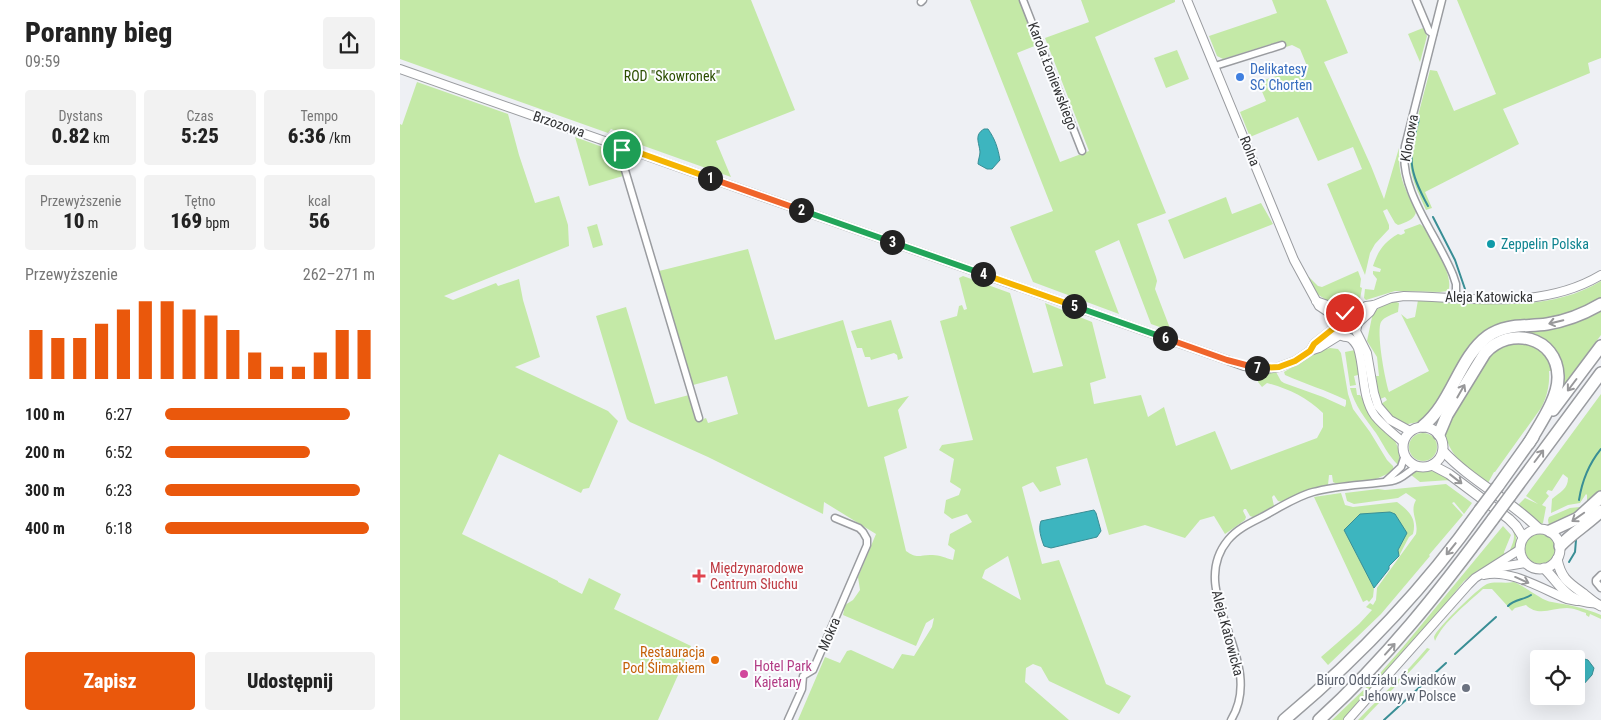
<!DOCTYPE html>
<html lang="pl">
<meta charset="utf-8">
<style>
:root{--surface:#fff;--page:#f2f2f2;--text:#222;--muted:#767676;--accent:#ea580c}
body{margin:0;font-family:"Roboto Condensed",sans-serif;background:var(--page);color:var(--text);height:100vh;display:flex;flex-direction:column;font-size:19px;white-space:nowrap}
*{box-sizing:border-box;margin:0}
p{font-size:16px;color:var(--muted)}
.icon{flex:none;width:28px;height:28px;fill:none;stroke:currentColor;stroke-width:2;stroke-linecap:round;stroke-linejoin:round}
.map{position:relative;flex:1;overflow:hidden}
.drawer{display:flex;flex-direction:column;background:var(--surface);width:400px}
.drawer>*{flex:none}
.tools{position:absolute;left:1130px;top:650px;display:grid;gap:10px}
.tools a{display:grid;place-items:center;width:55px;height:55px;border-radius:5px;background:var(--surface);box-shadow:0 5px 20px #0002;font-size:25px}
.pin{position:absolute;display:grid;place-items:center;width:42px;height:42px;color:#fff;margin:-21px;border:2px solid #fff;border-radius:50%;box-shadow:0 1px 5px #0007}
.km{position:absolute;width:25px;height:25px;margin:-12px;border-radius:50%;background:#222;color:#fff;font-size:14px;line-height:25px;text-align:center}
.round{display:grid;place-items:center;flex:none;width:52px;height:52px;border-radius:5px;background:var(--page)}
.summary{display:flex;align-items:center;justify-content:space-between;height:85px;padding:0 25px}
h1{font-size:28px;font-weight:800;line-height:38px}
.figures{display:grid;grid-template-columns:repeat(3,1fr);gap:8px;height:85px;padding:5px 25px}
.figures div{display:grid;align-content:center;border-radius:5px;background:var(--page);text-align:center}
.figures b{font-size:21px;font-weight:800}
.figures small{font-size:14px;font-weight:400}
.figures p{font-size:14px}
.chart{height:140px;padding:10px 25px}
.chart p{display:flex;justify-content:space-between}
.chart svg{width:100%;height:90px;margin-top:5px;stroke:var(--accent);stroke-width:6}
.cta{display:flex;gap:10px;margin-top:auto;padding:10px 25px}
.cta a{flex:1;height:58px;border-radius:5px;background:var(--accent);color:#fff;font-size:20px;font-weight:800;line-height:58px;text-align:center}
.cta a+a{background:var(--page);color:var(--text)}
ul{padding:0 25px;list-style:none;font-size:16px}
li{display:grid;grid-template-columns:80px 60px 1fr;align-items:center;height:38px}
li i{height:12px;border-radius:6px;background:var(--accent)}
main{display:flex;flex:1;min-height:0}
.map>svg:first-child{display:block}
</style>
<main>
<section class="drawer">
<div class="summary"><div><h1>Poranny bieg</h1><p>09:59</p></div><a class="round"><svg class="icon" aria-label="share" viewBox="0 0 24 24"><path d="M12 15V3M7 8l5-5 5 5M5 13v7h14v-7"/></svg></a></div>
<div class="figures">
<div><p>Dystans</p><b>0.82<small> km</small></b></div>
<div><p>Czas</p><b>5:25</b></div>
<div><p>Tempo</p><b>6:36<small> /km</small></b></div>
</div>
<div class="figures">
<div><p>Przewyższenie</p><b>10<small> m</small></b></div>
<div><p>Tętno</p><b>169<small> bpm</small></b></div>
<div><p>kcal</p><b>56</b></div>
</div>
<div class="chart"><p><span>Przewyższenie</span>262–271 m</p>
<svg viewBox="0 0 160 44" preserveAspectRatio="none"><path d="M5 44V20M15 44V24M25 44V24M35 44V17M45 44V10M55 44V6M65 44V6M75 44V10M85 44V13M95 44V20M105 44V31M115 44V38M125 44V38M135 44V31M145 44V20M155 44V20"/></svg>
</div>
<ul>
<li><b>100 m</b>6:27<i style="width:88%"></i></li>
<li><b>200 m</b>6:52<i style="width:69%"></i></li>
<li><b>300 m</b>6:23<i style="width:93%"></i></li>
<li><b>400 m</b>6:18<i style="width:97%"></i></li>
</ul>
<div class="cta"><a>Zapisz</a><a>Udostępnij</a></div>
</section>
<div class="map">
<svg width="1201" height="720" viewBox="0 0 1201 720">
<rect width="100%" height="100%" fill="#eef0f4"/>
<g fill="#c4e9a7" fill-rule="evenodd">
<polygon points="0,0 351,0 395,110 316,141 331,177 216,136 216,131 211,129 208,133 0,59"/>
<polygon points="570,0 620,0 637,45 617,53 660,162 689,151 645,38 689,22 681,0 775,0 775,2 695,37 766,213 737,224 756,277 757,281 755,289 771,331 751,324 719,240 695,251 719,314 633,282 610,227 653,211"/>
<path d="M 872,0 L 926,0 L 948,53 L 924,62 L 971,166 L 984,199 L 999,148 C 998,176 1004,187 1016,211 C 1016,219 1005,223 998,225 L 995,223 L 987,209 L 983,211 L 989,225 L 989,229 L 975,244 L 970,253 L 965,275 L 927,184 L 962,169 L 953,147 L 918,161 L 898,117 L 850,137 L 840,112 L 866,101 L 858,82 L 907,66 L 900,49 L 892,45 L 883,48 L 881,41 L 823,59 L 817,56 L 809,36 L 877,13 Z"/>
<path d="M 1057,0 L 1201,0 L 1201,58 L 1188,63 L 1190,73 L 1103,109 L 1119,144 L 1025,192 L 1032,208 L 1026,210 C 1015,185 1008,174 1010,146 L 1030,70 L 1037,71 L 1054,111 L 1096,94 Z"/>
<polygon points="1023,28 1027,36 1020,62 1008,34"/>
<polygon points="777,50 789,79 766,88 754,58"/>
<polygon points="17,82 108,114 119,155 135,203 159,196 168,225 169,246 44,296 53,300 96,283 98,286 119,279 123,300 140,357 115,367 208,411 218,421 189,488 183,489 181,493 99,454 62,534 158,581 158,582 182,594 189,578 221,594 214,609 291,646 258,720 0,720 0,124 2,125"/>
<polygon points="175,137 216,152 223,176 189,186"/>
<polygon points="826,197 832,214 861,203 873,224 784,259 768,220"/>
<polygon points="197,224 203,245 193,248 187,227"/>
<path d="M 1020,224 L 1025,228 C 1032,242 1055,277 1048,291 L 1040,292 L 995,291 L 966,300 L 964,298 L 965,289 L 974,290 L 977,279 L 973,274 L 973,271 L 980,272 L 981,269 L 973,266 C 978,251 984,242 998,234 L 1001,235 L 1005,233 L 1004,230 Z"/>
<path d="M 348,249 L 375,340 L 443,320 L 468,407 L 509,396 L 498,410 L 507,448 L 484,457 L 506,551 C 518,560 520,554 533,555 C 539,555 546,558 553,560 L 555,550 L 548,545 L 550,534 L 572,522 L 567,514 L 552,519 L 544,513 L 546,500 L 559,495 L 561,489 L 550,482 L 554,459 L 539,450 L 542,445 L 573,440 L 540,321 L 557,316 L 559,306 L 562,305 L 564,310 L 567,309 L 559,278 L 563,276 L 610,293 L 633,373 L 663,366 L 645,303 L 692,322 L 706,378 L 690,383 L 694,404 L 741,395 L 748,417 L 764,407 L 776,446 L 815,431 L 831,470 L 917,438 L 923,427 L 923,413 C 906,397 889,389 867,383 L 862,387 L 858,382 L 858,378 L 861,373 L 876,372 L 881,381 L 884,383 L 923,397 L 945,407 L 946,404 L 946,400 C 926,390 905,384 885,375 L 884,372 L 919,351 L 930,348 L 938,349 L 941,353 L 948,394 L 953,409 L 970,432 L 987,460 L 993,466 L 994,471 L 976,479 L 937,484 L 933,482 L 932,475 L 929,475 L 928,485 L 909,489 L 882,502 L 878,501 L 874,495 L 872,497 L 874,506 L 853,517 L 850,516 L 846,509 L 844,509 L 843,511 L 846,517 L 845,520 L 825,534 L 814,516 L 800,520 L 785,538 L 745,525 L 709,535 L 687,458 L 656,467 L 661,485 L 640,492 L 633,482 L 622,487 L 642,564 L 659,560 L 706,684 L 731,696 L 719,714 L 649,681 L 641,667 L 633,664 L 626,668 L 625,682 L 669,720 L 398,720 L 425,657 L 440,663 L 447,651 L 451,650 L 493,669 L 502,654 L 514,656 L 532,627 L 534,618 L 526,623 L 516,646 L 443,615 L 445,605 L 453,600 L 460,590 L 458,577 L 476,534 L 424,502 L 423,514 L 308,457 L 230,422 L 227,419 L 196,316 L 226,307 L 255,404 L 289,395 L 294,416 L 298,421 L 306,418 L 308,423 L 338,414 L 327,376 L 293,385 L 259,271 ZM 608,556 L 621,600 L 582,578 L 585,570 Z"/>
<polygon points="958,271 961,279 960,287 962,288 960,299 946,302 929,300 931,303 917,294 908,278 909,277 918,286 922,287"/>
<path d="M 1201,281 L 1201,299 L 1173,313 L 1154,319 L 1099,325 L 1023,421 L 1003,425 L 984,412 L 981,404 L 987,400 L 985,397 L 978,400 L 976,376 L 979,376 L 977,357 L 967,341 L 972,317 L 971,315 L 980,307 L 994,301 L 999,303 L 998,312 C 993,314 984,317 981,322 C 976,332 985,380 989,392 L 1029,371 L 1001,314 L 1007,319 L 1015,317 L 1018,300 C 1079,303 1147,314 1201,281 Z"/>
<polygon points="1201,308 1201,335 1160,390 1155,354 1108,335 1058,391 1055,389 1070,362 1096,335"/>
<polygon points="491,320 503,358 498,360 497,355 494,353 471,360 470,357 465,357 462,348 457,348 451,331"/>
<path d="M 1106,343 C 1135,344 1140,344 1153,371 L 1149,371 C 1150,384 1147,397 1141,408 L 1095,472 L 1094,472 L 1088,483 C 1069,469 1047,456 1045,430 L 1084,360 Z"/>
<polygon points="955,350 958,358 958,375 954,376 956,385 950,386 945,352"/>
<path d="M 950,388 L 956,388 L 957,395 L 960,395 C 972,416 1007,440 998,465 C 988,455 983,444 976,433 C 965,418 955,406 950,388 Z"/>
<path d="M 1201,394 L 1201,491 L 1171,517 L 1149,526 L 1148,520 L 1149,517 L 1170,508 L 1180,507 L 1187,501 L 1187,495 L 1186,494 L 1180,503 L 1168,505 L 1151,513 L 1152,499 C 1160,492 1168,489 1168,478 L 1163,474 L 1152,491 L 1148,490 L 1146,493 L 1149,496 L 1142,505 L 1146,507 L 1143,523 L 1142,524 L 1137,522 L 1118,505 L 1125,498 L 1138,504 L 1126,496 Z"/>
<circle cx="1023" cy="447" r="14"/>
<path d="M 1021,470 L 1039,472 L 1109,524 C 1117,534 1120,543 1111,553 L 1110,550 C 1114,540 1117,534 1109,525 L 1050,480 L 1020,482 L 1010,474 Z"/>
<path d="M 1046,484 L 1072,503 L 1064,514 L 1054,502 L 1052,503 L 1063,515 L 1029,555 L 1030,556 L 981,614 L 928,665 L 921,657 L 959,624 L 972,610 L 966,607 L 970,603 L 973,605 L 976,600 L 977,588 L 1016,534 C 1019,521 1009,512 1016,500 L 1006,493 L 998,498 L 954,504 L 947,501 L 945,493 L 978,489 L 985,490 Z"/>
<path d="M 941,493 L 945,505 L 953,507 L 997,502 C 1009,511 1017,518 1013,534 L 1009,537 L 999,556 L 998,550 L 1006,533 L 944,530 L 974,588 L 973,597 L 969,602 L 967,600 L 963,602 L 914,497 Z"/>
<polygon points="1103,526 1111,535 1104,552 1105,556 1077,571 1064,581 1033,620 943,720 932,720 975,679 1003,647"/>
<circle cx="1140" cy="549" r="15"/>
<path d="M 1114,582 C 1125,586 1142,601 1152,602 C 1169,605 1185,608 1201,615 L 1201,619 L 1190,614 L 1189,617 L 1186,615 L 1186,613 C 1180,611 1173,608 1167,608 C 1152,608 1138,617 1126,605 L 1115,608 L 1112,611 L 1092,589 L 1083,589 C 1068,603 1043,622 1035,641 C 1035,640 1034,639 1034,637 C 1036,629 1078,588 1087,584 C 1095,581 1105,584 1114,582 Z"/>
<path d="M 1027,648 L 1030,649 C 1009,674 985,696 963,720 L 958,720 C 981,696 1006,673 1027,648 Z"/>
</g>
<g fill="#3db5bf" stroke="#398e95">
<path d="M 584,129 L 588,129 C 595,139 598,148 600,160 L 592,169 L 587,169 L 578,164 C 578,160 580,156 580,152 C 579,142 574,135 584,129 Z"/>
<path d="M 694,510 L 696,513 L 701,531 L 697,537 L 651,548 L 644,546 C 641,538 638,529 641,521 Z"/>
<polygon points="990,512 995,514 1007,533 998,550 999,556 989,566 989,569 974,588 944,530 960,514"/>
<polygon points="1181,658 1188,660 1194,668 1192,675 1182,686 1176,684 1176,661"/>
</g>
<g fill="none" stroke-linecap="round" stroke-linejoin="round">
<g stroke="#398e95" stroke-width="2">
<path d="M 1019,119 C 1008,160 1008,169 1028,206"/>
<polyline points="1033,217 1055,260 1065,289"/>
<path d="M 1179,500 C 1182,481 1188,465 1201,449"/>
<polyline points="1169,562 1175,552 1176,540"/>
<path d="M 1108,606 C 1114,599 1124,600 1131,595"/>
<polyline points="1055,654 1096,617"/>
<polyline points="984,720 1046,663"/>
</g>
<defs>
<g id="minor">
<polyline points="623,0 682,151"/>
<polyline points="1016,0 1029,31 1033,34"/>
<path d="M 1042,0 L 1005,146 C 998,190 1037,235 1053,275 L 1056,284 L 1056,298"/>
<polyline points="521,2 523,0"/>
<polyline points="815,66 882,45"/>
<polyline points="223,147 222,160 299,418"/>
<polyline points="986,481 1001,467 1005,455"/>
<polyline points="1201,575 1196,580 1196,582 1201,588"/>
<polyline points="388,720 402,689 403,676 413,670 467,545 467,539 463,532 459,528 435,518"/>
<path d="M 831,720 C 868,660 784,593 828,540 C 837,529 850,523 862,517 C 879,508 895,497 913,492 C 938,485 967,485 992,481 C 1002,480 1009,470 1018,466"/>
</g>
<g id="tertiary">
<polyline points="787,0 894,260 919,306 931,314 935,319"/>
<polyline points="0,69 844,366 866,369 879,367 895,361 910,351 919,348 940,335"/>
<polyline points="916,301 933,307 943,313 950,314 956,318 958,323 956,331 967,353 974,393 978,406 990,420 1010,431"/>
<path d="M 939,315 C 932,322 932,332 942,336 C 947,338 945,336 950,338 C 953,340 956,344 958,348 C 965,370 961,396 975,416 C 983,426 994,434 1003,442"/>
<path d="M 952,315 L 966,306 L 974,305 L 991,298 L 1004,296 C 1070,297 1141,311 1201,275"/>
<polyline points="958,323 970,312 974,305"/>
<polyline points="910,351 914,344 934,328"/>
<polyline points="1095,568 1126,563"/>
<path d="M 1084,575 C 1109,568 1144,590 1167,599 L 1177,601"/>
<polyline points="948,720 1068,585 1075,578 1119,550"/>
</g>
<g id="secondary">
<circle cx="1023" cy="447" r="20"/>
<path d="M 1043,451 C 1071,481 1109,499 1138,528"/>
<polyline points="1032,465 1049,474 1109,519 1116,526 1123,537"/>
<circle cx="1140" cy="549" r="20"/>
<path d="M 1157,559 C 1161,579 1169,583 1184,594 C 1189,598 1194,603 1201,606"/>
<path d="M 1144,568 C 1162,586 1166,602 1195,603"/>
</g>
<g id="motorway">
<polyline points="1153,410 1201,346"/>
<path d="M 1023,426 C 1052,403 1059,357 1088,336 C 1106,323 1127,327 1147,324 C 1166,321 1184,314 1201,304"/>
<path d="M 1039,434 L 1047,415 L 1085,353 C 1110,325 1157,337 1158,376 C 1159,398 1139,425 1129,443"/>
<polyline points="1098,486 1133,437"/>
<polyline points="1110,496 1201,373"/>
<polyline points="1150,531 1178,518 1201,497"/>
<path d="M 1160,546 C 1172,533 1188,524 1201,511"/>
<path d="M 884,720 C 958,658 1025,588 1080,510"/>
<path d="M 919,720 C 985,660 1040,591 1093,519"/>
</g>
</defs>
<use href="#minor" stroke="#9a9ca0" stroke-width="9"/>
<use href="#tertiary" stroke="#9a9ca0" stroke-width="10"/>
<use href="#secondary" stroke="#9a9ca0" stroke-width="11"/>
<use href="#motorway" stroke="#9a9ca0" stroke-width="14"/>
<use href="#minor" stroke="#fff" stroke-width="6"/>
<use href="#tertiary" stroke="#fff" stroke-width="8"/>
<use href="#secondary" stroke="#fff" stroke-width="9"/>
<use href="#motorway" stroke="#fff" stroke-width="11"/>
<defs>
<g id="motorway-bridge">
<polyline points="1080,510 1098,486"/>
<polyline points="1093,519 1110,496"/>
</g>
</defs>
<use href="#motorway-bridge" stroke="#9a9ca0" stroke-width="14" stroke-linecap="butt"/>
<use href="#motorway-bridge" stroke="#fff" stroke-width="11"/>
</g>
<defs><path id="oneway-shaft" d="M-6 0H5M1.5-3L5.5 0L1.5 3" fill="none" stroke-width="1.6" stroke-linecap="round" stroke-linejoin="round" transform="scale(1.25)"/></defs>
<g stroke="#98989a">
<use href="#oneway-shaft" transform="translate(1156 322) rotate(167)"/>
<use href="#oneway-shaft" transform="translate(1172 385) rotate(127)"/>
<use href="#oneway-shaft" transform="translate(1061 391) rotate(-60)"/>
<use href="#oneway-shaft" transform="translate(1139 456) rotate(-53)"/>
<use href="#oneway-shaft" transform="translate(1056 479) rotate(38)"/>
<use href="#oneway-shaft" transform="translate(1178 517) rotate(145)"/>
<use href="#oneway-shaft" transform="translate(1051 549) rotate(129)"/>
<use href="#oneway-shaft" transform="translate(1122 580) rotate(24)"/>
<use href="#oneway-shaft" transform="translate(990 649) rotate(-48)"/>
</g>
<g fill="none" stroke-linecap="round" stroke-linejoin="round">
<defs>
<polyline id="split-1" points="222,150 223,147 310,178"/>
<polyline id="split-2" points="310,178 401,210"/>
<polyline id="split-3" points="401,210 492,242"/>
<polyline id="split-4" points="492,242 583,274"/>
<polyline id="split-5" points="583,274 674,306"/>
<polyline id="split-6" points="674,306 765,338"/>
<polyline id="split-7" points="765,338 827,360 857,368"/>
<path id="split-8" d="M 857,368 L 879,367 L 895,361 L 910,351 L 914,344 L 934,328 C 933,320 937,315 945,313"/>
</defs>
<use href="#split-1" stroke="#fff" stroke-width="10"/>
<use href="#split-2" stroke="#fff" stroke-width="10"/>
<use href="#split-3" stroke="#fff" stroke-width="10"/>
<use href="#split-4" stroke="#fff" stroke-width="10"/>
<use href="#split-5" stroke="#fff" stroke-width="10"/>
<use href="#split-6" stroke="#fff" stroke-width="10"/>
<use href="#split-7" stroke="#fff" stroke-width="10"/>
<use href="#split-8" stroke="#fff" stroke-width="10"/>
<use href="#split-1" stroke="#f5b400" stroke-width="6"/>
<use href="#split-2" stroke="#f0652b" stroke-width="6"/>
<use href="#split-3" stroke="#22a559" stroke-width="6"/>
<use href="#split-4" stroke="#22a559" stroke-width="6"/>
<use href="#split-5" stroke="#f5b400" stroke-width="6"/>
<use href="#split-6" stroke="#22a559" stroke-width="6"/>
<use href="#split-7" stroke="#f0652b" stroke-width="6"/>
<use href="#split-8" stroke="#f5b400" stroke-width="6"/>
</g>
<circle fill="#3f7fe0" stroke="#fcfdff" stroke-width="2" cx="840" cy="77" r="5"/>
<circle fill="#0f9aa8" stroke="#fcfdff" stroke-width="2" cx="1091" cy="244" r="5"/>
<path fill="#e0444e" stroke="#fcfdff" stroke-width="2" d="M296.5 568.5h5v5h5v5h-5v5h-5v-5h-5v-5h5z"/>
<circle fill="#e8710a" stroke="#fcfdff" stroke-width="2" cx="315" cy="660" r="5"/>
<circle fill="#d1479c" stroke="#fcfdff" stroke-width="2" cx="344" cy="674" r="5"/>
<circle fill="#6b7280" stroke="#fcfdff" stroke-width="2" cx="1066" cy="688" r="5"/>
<g text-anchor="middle" stroke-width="4" stroke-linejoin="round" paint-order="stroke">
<g font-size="14" fill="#366cbe" stroke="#fcfdff" text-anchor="start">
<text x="850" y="74">Delikatesy<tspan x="850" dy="16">SC Chorten</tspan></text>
</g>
<g font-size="14" fill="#2c4e00" stroke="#fcfdff">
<text x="272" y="81">ROD "Skowronek"</text>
</g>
<g font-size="14" fill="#313234" stroke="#fcfdff">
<text transform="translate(653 76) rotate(69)" y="5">Karola Łoniewskiego</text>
<text transform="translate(159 124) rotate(19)" y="5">Brzozowa</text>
<text transform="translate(1009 138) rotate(-80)" y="5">Klonowa</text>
<text transform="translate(850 151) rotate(68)" y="5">Rolna</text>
<text x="1089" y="302">Aleja Katowicka</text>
<text transform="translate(828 633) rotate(75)" y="5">Aleja Katowicka</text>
<text transform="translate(429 634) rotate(-67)" y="5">Mokra</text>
</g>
<g font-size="14" fill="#0d838f" stroke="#fcfdff" text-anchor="start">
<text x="1101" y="249">Zeppelin Polska</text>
</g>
<g font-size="14" fill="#be3a42" stroke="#fcfdff" text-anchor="start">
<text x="310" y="573">Międzynarodowe<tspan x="310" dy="16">Centrum Słuchu</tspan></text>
</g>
<g font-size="14" fill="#c56008" stroke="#fcfdff" text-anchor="end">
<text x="305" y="657">Restauracja<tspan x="305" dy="16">Pod Ślimakiem</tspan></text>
</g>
<g font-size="14" fill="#b23c85" stroke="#fcfdff" text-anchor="start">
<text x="354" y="671">Hotel Park<tspan x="354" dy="16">Kajetany</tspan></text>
</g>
<g font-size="14" fill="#5b616d" stroke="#fcfdff" text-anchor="end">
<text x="1056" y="685">Biuro Oddziału Świadków<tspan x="1056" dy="16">Jehowy w Polsce</tspan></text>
</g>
</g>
</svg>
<div class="tools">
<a><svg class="icon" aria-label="locate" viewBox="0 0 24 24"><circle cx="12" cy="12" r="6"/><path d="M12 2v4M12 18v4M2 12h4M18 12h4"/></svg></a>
</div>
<div class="pin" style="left:222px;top:150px;background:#1e9e55"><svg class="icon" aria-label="arrive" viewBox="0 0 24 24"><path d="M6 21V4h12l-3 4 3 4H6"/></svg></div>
<div class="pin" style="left:945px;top:313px;background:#d93025"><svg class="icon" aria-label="check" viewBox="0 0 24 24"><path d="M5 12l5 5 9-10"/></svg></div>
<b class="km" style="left:310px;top:178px">1</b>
<b class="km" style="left:401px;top:210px">2</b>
<b class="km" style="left:492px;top:242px">3</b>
<b class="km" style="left:583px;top:274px">4</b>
<b class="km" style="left:674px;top:306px">5</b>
<b class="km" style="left:765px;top:338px">6</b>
<b class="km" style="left:857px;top:368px">7</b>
</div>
</main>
